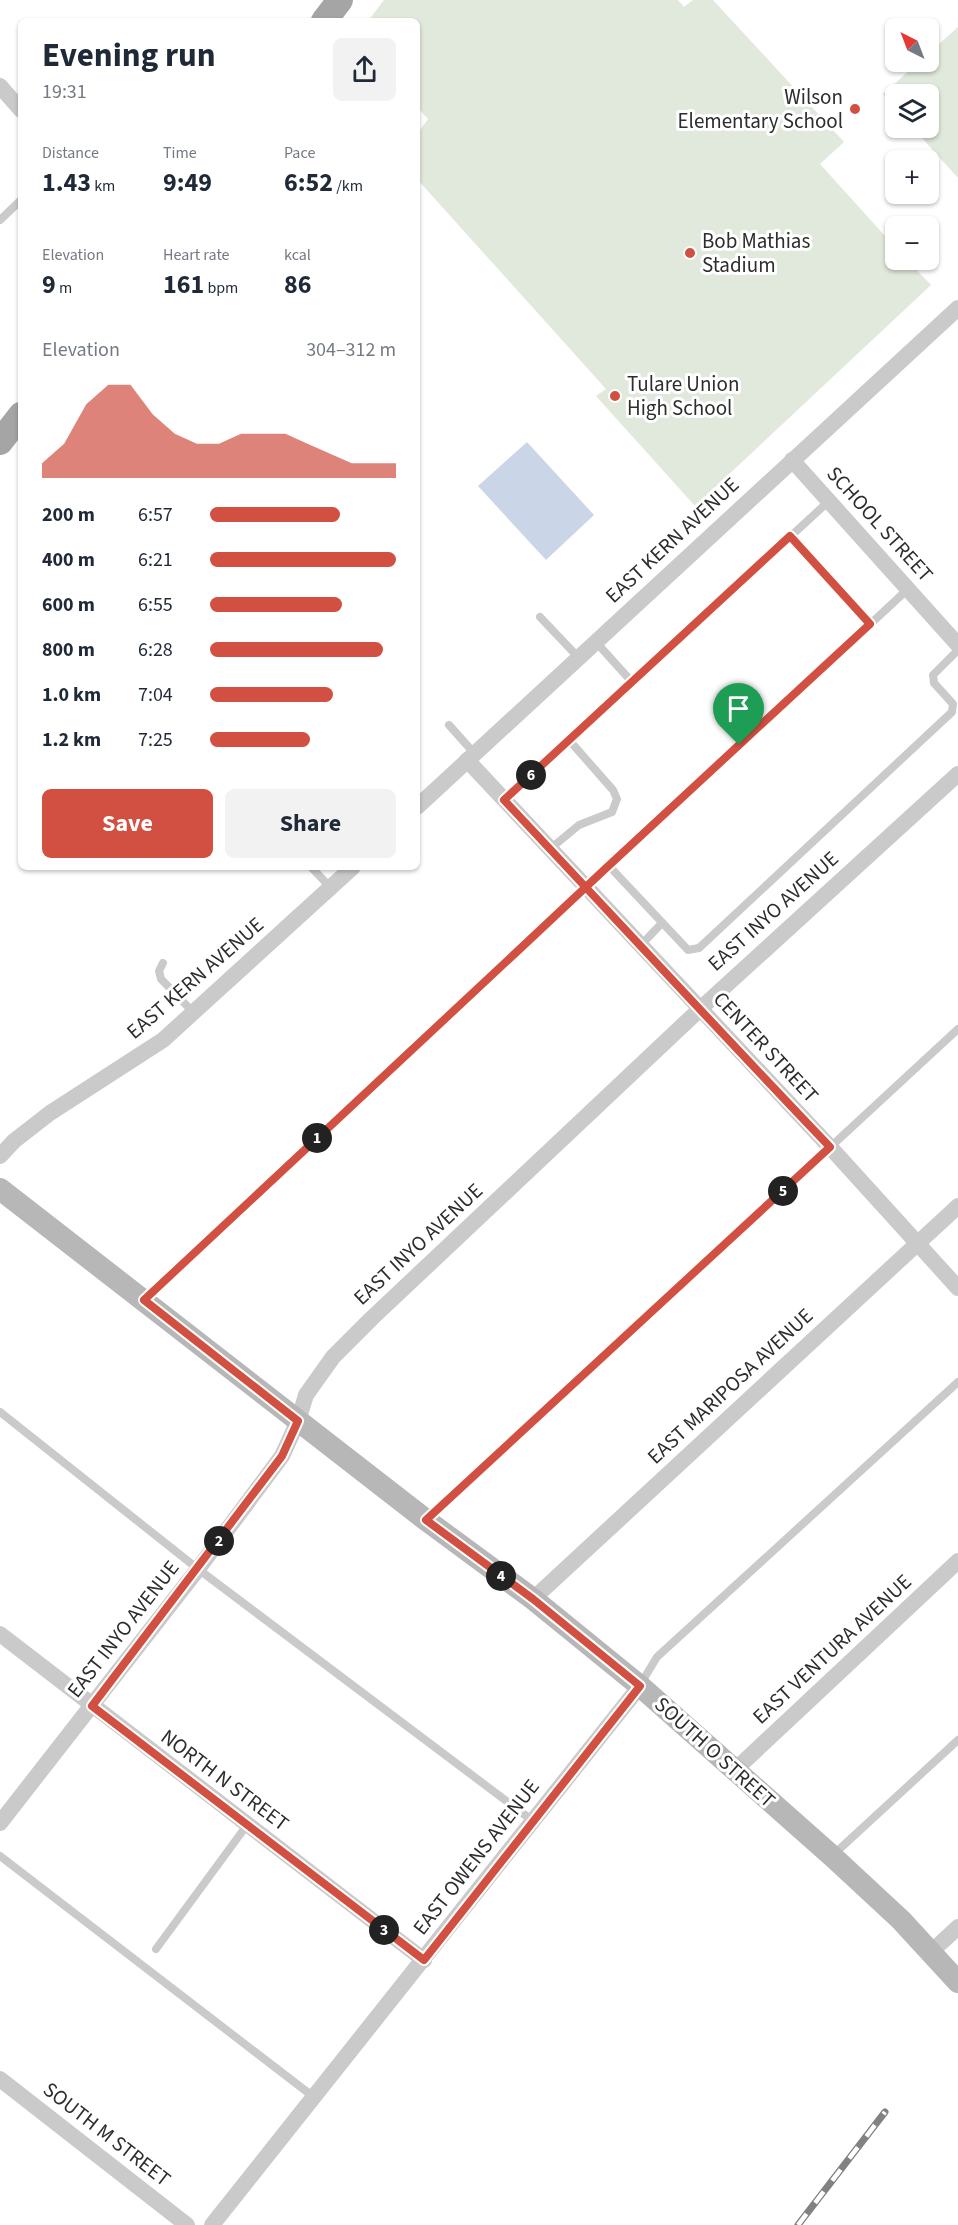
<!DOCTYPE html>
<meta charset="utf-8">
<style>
:root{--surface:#fff;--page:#f2f2f3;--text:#1f2937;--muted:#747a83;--accent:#d15041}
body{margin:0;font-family:"Source Sans 3",sans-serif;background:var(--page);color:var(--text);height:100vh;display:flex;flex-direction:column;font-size:22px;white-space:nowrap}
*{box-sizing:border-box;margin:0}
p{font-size:20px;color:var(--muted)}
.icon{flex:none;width:33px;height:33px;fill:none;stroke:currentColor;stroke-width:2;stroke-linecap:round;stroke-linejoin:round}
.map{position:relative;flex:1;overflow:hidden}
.side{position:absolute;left:18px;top:18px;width:402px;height:852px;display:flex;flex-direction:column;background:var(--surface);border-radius:9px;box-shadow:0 2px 4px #0004}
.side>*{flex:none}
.needle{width:39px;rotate:318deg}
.buttons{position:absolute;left:885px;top:18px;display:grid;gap:12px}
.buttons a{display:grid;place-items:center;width:54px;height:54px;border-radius:9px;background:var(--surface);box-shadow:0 2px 4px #0004;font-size:30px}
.pin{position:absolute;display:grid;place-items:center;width:51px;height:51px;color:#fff;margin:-62px -26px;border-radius:50% 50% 50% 0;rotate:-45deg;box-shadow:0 0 6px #0007}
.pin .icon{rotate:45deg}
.km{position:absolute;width:30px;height:30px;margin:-15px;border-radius:50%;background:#222;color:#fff;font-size:16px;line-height:30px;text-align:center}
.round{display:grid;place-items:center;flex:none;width:63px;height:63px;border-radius:9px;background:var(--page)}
.headline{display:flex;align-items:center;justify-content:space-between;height:102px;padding:0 24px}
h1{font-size:33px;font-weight:700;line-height:45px}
.stats{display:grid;grid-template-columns:repeat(3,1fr);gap:9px;height:102px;padding:6px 24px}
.stats div{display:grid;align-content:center}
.stats b{font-size:26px;font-weight:700}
.stats small{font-size:16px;font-weight:400}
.stats p{font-size:16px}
.chart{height:168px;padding:12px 24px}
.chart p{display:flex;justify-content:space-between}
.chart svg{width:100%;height:108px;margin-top:6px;fill:var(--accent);opacity:.7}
.action{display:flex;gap:12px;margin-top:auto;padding:12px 24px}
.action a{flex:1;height:69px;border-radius:9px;background:var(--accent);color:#fff;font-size:24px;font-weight:700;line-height:69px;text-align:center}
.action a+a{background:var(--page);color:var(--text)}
ul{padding:0 24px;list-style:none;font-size:20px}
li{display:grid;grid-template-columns:96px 72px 1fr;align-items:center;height:45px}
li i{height:15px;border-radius:8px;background:var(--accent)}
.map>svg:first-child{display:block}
</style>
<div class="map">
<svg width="958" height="2225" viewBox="0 0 958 2225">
<rect width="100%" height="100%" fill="#fff"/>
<g fill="#e0e9dc">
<polygon points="384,0 678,0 684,7 693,0 713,0 844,142 820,164 895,247 896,260 907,260 931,285 695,506 596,396 606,389 417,179 417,134 428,119 417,107 417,21 368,21"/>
<polygon points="958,27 958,178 913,128 928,128 928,94 896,94 895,109 883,94 919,62 928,62 929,53"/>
</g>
<polygon fill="#cad6e7" points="527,442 594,515 546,560 478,486"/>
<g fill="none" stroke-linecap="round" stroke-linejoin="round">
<g stroke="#cacaca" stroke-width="8">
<polyline points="0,220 21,200"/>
<polyline points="790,536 870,624"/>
<polyline points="540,617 578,657"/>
<polyline points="595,641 632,682"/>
<polyline points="449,725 474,753"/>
<polyline points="504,800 829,501"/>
<polyline points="550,849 579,825 612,812 617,799 613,790 569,740"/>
<polyline points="609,866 688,950 699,948 952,712 953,704 934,683 933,675 958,650"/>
<polyline points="311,867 331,888"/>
<polyline points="640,946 662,923"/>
<polyline points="163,963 159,971 161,979 194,1013"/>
<polyline points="144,1299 908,589"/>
<polyline points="0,1412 198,1569 533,1821"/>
<polyline points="427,1520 958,1029"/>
<polyline points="640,1685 657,1657 958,1382"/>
<polyline points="833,1855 958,1740"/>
<polyline points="0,1856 315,2098"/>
<polyline points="156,1949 247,1825"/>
</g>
<g stroke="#cacaca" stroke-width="16">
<polyline points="0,86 21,110"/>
<polyline points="792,460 958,645"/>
<polyline points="467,760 830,1147 958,1288"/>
<polyline points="417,807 958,308"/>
<polyline points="0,1156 14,1141 50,1113 163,1040 353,867"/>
<polyline points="533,1599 958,1206"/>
<polyline points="0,1634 424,1960"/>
<polyline points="736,1769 958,1561"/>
<polyline points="0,1823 198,1569 282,1456 298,1421 306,1395 333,1357 372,1318 699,1010 958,774"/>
<polyline points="931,1952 958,1927"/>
<polyline points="0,2079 187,2225"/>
<polyline points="212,2225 640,1686"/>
</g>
<polyline stroke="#b7b7b7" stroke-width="22" points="0,1189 426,1520 533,1599 640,1686 832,1856 901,1920 958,1982"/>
<g stroke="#a5a5a5" stroke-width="26">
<polyline points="324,21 340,0"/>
<polyline points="0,442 21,415"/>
</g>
<defs>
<polyline id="rail" points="798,2225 885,2112"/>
</defs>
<use href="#rail" stroke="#828282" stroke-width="7"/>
<use href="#rail" stroke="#fff" stroke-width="4.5" stroke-dasharray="14" stroke-linecap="butt"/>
</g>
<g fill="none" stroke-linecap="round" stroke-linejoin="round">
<defs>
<path id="route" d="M 739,745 L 604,870 L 523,946 L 144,1300 L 298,1421 L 282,1456 L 92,1706 L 424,1960 L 640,1686 L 533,1599 L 426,1520 L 830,1147 C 720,1032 613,916 504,800 L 790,536 L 870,624 L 739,745"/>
</defs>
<use href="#route" stroke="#fff" stroke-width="12"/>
<use href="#route" stroke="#d15041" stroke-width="8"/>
</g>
<g fill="#d15041" stroke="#fff" stroke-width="2">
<circle cx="855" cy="109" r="6"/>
<circle cx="690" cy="253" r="6"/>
<circle cx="615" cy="396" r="6"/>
</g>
<g text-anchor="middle" stroke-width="6" stroke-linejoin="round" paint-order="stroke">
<g font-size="21" fill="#2d2d2d" stroke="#fff" text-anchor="start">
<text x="843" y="104" text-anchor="end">Wilson<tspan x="843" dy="24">Elementary School</tspan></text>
<text x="702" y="248">Bob Mathias<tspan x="702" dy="24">Stadium</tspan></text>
<text x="627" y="391">Tulare Union<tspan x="627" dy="24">High School</tspan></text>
</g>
<g font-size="21" fill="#2d2d2d" stroke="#fff">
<text transform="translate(880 524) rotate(48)" y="7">SCHOOL STREET</text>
<text transform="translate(672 540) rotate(-43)" y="7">EAST KERN AVENUE</text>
<text transform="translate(773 911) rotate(-42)" y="7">EAST INYO AVENUE</text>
<text transform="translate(195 978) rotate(-41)" y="7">EAST KERN AVENUE</text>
<text transform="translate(766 1047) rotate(47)" y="7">CENTER STREET</text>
<text transform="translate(418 1244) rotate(-43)" y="7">EAST INYO AVENUE</text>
<text transform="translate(730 1386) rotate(-43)" y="7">EAST MARIPOSA AVENUE</text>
<text transform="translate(123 1629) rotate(-52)" y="7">EAST INYO AVENUE</text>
<text transform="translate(832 1649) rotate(-43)" y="7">EAST VENTURA AVENUE</text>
<text transform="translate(715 1752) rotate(42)" y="7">SOUTH O STREET</text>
<text transform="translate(225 1780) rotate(37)" y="7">NORTH N STREET</text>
<text transform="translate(476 1857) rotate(-52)" y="7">EAST OWENS AVENUE</text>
<text transform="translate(107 2134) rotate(38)" y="7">SOUTH M STREET</text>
</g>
</g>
</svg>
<div class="buttons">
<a><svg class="needle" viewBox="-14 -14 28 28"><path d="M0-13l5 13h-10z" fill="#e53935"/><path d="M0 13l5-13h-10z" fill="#747a83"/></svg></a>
<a><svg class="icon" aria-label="layers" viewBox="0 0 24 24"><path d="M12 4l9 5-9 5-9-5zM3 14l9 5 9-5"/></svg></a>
<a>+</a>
<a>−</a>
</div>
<div class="pin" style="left:739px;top:745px;background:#1e9e55"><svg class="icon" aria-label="arrive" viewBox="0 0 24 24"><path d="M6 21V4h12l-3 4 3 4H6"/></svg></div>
<b class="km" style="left:317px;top:1138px">1</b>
<b class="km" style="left:219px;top:1541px">2</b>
<b class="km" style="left:384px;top:1930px">3</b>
<b class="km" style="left:501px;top:1576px">4</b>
<b class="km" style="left:783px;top:1191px">5</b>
<b class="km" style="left:531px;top:775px">6</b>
<section class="side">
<div class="headline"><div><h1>Evening run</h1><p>19:31</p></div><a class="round"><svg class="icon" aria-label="share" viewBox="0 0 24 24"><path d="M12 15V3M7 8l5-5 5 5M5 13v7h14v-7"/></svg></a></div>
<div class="stats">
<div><p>Distance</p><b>1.43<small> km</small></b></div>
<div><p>Time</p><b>9:49</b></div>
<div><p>Pace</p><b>6:52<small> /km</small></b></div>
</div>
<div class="stats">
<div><p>Elevation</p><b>9<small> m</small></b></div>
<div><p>Heart rate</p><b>161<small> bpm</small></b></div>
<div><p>kcal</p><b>86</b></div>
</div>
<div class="chart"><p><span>Elevation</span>304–312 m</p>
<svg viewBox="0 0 160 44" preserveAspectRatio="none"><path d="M0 44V38L10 30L20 14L30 6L40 6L50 18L60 26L70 30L80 30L90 26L100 26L110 26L120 30L130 34L140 38L150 38L160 38V44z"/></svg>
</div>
<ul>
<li><b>200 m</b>6:57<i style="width:70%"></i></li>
<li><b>400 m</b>6:21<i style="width:100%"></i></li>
<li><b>600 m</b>6:55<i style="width:71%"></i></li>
<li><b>800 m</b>6:28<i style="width:93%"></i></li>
<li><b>1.0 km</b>7:04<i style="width:66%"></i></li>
<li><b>1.2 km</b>7:25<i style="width:54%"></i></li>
</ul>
<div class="action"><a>Save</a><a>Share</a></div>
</section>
</div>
